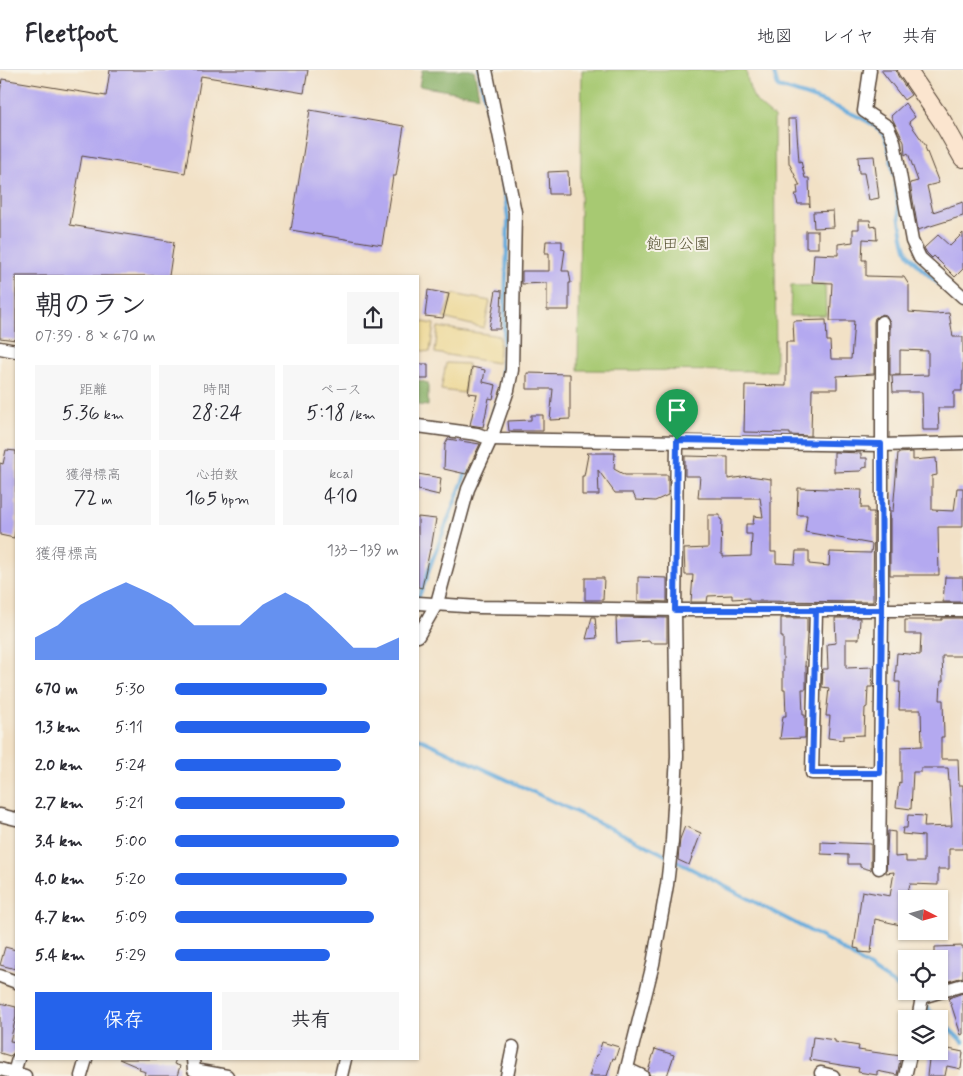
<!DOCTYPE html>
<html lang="ja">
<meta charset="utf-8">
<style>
:root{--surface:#fff;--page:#f7f7f7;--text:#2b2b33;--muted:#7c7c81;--line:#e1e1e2;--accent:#2563eb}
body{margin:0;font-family:Mynerve,"Klee One",sans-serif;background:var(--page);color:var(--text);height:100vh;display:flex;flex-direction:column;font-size:19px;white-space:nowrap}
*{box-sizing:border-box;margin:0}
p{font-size:16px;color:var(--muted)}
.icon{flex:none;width:28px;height:28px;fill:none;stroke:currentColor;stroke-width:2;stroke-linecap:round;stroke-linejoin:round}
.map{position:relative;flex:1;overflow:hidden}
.details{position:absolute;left:15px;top:205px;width:404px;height:785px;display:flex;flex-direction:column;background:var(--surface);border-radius:0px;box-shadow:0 1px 4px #0004}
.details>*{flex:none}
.needle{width:32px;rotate:96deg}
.fabs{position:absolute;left:898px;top:820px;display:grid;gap:10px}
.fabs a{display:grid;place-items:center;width:50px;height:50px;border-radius:0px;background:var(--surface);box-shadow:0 1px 4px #0004;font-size:25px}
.pin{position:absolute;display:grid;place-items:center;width:42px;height:42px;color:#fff;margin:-51px -21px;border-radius:50% 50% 50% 0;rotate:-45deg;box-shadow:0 0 5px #0007}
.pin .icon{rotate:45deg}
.round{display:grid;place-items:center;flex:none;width:52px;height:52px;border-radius:0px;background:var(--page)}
.summary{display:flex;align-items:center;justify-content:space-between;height:85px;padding:0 20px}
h1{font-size:28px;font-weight:600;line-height:38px}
.stats{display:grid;grid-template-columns:repeat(3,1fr);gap:8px;height:85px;padding:5px 20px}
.stats div{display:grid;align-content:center;border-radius:0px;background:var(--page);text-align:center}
.stats b{font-size:21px;font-weight:600}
.stats small{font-size:14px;font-weight:400}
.stats p{font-size:14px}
.chart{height:140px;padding:10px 20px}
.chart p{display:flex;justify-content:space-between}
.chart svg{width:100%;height:90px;margin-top:5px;fill:var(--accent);opacity:.7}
.button{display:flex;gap:10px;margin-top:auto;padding:10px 20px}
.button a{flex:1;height:58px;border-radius:0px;background:var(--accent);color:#fff;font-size:20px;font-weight:600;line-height:58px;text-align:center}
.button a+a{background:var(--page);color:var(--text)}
ul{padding:0 20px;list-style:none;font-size:16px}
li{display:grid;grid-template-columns:80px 60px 1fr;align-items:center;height:38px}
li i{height:12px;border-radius:6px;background:var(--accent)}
header{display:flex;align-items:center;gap:30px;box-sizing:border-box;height:70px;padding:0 25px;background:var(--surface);border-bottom:1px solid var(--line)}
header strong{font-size:24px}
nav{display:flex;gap:28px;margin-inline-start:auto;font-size:18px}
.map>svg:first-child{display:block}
</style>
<header>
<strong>Fleetfoot</strong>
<nav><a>地図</a><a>レイヤ</a><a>共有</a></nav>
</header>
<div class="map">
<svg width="963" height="1006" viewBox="0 0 963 1006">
<rect width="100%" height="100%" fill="#f7f3e8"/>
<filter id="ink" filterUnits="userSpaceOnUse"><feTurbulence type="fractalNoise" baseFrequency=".02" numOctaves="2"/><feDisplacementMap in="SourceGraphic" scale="10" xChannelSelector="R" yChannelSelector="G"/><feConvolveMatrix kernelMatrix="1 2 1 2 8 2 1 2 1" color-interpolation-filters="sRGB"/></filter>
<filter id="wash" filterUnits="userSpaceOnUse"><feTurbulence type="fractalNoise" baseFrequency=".0096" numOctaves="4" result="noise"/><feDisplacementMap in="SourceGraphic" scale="20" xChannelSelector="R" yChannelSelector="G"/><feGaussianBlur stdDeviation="1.12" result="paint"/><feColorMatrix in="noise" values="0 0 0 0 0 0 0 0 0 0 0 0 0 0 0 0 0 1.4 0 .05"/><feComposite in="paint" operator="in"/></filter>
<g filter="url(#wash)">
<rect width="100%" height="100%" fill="#f2e1c6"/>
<g fill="#a7c972" stroke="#717a48">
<path d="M 582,0 L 746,0 C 750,26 753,31 774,47 L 776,301 L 578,300 Z"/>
<polygon points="825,215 826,245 790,246 791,216"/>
</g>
<g fill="#85ad64" stroke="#606c41">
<polygon points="422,0 474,0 479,26 419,16"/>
<polygon points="418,310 428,313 428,336 418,335"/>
</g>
<g fill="#eeda9e" stroke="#94825e">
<polygon points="453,224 490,231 484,258 443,248"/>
<polygon points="418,251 434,254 430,282 418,280"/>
<polygon points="438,257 500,266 498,293 435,283"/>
<polygon points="446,293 468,294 464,323 441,320"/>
</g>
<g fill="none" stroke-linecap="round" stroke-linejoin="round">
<g stroke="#66abdc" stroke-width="4">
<polyline points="479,0 506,132 508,150 503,289 500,328 494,339 492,349"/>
<path d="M 773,0 L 778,17 C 797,22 875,48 883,64 C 890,76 891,91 894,105"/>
<path d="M 895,112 C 897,127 901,172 908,183 C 923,205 947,217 963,237"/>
<polyline points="418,528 426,510 429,499 467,400"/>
<polyline points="418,668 642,773 831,872 921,932 963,972"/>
</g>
</g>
<g id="blocks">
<g fill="#b4a9f0">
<polygon points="110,0 308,0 304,23 201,6 185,103 82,86 70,155 174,172 169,206 16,206 16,270 0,268 0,23 2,9 106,26"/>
<polygon points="881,0 896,0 898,6 911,25 904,30"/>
<polygon points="905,33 915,47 909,52 926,76 925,77 939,113 927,116 933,142 963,132 963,146 918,160 910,113 918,111 908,83 905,85 904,72 891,46"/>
<polygon points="310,40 404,56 396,106 393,106 382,175 291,160"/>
<polygon points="788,49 796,49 799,92 801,91 805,108 809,108 810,137 809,134 798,134 795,124 798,124 797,116 800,116 789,93"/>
<polygon points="874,86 879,128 869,130 864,103 859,103 858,87"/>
<polygon points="568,101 569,124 549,124 548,102"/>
<polygon points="833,141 834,157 814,158 813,142"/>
<polygon points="859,150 870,150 871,157 876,156 877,170 863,169 862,190 866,190 866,206 904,207 909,215 909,242 935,244 949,243 953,267 963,267 963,315 962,315 962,321 954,321 954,338 938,338 939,360 923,360 922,322 893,322 892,306 928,305 928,281 900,280 900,305 890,305 890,252 886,245 882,244 875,248 874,252 874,304 837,306 837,319 812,319 811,366 790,365 790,363 744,362 745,315 786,316 786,272 794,272 793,251 826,250 827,271 830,271 831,289 851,289 854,251 830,251 832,213 812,212 813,200 814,184 838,185 838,174 853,172 853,159 859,159"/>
<rect x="806" y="161" width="12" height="17"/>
<polygon points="963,163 963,199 955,207 934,186 932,188 927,183 924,178 938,165 950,176"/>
<polygon points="546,171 562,171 562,179 565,180 562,201 569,201 571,213 569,213 569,240 547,240 547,213 522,214 522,201 549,201 549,183 545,183"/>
<polygon points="428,220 449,224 443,248 425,246"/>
<polygon points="496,220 502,221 500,259 489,259"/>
<polygon points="418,294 428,294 428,309 419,309"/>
<polygon points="472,297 485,300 483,312 496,315 493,329 489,328 483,357 470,355 477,324 468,323"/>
<polygon points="527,303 570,304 570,349 550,350 553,319 527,319"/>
<polygon points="531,345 543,345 543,361 509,361 508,351 531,350"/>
<polygon points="448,369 480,374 466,404 444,399 445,375"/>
<polygon points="6,380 16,381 16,456 14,468 0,465 0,393 3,394"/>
<polygon points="834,382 861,383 861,388 867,388 867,397 863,398 861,401 834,402"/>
<polygon points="913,382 913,390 936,388 937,405 932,406 932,440 954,441 957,418 963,418 963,457 938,457 939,505 890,505 890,441 893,441 898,383"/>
<polygon points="586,383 615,383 614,399 625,405 668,405 668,425 655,431 636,430 633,423 615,423 598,400 599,425 582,425 582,406 584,406 588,385"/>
<polygon points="685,386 728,387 728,409 749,406 771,409 771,482 776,482 776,493 795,494 796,481 809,481 809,494 829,496 830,482 871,483 872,474 805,462 807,445 797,445 798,418 862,420 861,438 868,438 868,442 874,442 873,532 749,531 749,528 732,529 732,525 708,526 707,532 691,532 693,505 685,505 684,479 708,478 708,445 720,445 720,449 722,450 721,484 723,484 723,487 751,486 752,464 746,464 746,454 753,454 754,446 763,447 760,428 698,428 700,406 685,406"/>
<polygon points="418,404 441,408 439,425 418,420"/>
<polygon points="418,447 436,449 431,479 430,479 422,518 418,517"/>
<polygon points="638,507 667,508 667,532 638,531"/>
<polygon points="945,507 963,507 963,532 943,532"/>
<polygon points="585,508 604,508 603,530 585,530"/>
<polygon points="592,547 595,547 597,568 586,569"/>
<polygon points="616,547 667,548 667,573 650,573 650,571 617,573"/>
<polygon points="781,548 807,548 807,565 805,596 806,596 806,619 802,619 803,645 805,645 805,668 780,669 783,646 786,646 785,619 783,619 783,567 781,567"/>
<polygon points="835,548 860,548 859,569 846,569 846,598 873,597 872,617 868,617 867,637 865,638 864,665 843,666 843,670 828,668 830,646 826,646 829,618 822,617 823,599 828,599 827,574 836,573"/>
<polygon points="942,548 963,548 963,586 942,586 943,611 941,611 940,630 943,630 944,667 941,667 941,689 958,689 959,715 963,715 963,779 949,779 949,799 938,799 938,815 910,814 900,855 875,849 871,883 859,882 859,879 854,878 862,821 890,826 894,802 886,803 888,761 895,762 895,787 906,786 906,792 924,792 924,766 902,764 903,758 907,758 908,745 925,746 924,757 952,756 948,698 921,698 921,702 913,702 911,739 896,737 899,712 901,713 901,677 922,676 921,640 899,640 900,612 895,612 897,583 920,585 921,564 905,564 905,550 942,550"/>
<polygon points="685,756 701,763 689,795 678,790 680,769"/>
<polygon points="821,772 871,774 871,800 860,797 860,794 848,794 848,785 821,784"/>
<polygon points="963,876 963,907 939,914 939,889 935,889 935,877"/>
<polygon points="5,877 16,880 16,899 0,895"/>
<polygon points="963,923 963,964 961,965 949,928"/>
<polygon points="0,933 16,937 16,947 10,971 16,972 16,978 15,982 10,986 0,983"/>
<polygon points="813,967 835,970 835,972 859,976 858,980 901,986 897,1005 877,1001 877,1005 858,1002 859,998 810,990"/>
<polygon points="602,972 619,977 615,989 613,988 607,1006 589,1006 596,985 598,985"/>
<polygon points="939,977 963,982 961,999 947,996 945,1006 927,1006 930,981 939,981"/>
<polygon points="655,979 674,985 667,1006 650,1006 648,1001"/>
<polygon points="119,989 176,989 174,994 180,996 177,1006 144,1006 146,1002 139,1000 140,998"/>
</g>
</g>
</g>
<g filter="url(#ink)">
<use href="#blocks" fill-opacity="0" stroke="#564537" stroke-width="1"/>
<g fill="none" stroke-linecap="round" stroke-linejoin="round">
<defs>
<g id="street">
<polyline points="870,0 864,41 888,57 894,71 912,171 920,188 963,227"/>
<polyline points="0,278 16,281"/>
<polyline points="418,356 477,364 491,369 881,375 963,373"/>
<polyline points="418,533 479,537 675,540 963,540"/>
<polyline points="816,540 812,703 880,703"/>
<polyline points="418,566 437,533 468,419 491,369 508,320 512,300 515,142 486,0"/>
<polyline points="0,745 16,749"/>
<polyline points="879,798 882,540 882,252"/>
<polyline points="0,906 16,912"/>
<polyline points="918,949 922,927 963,915"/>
<polyline points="193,989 194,1000 227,1006"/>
<polyline points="0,999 25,1006"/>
<polyline points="627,999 642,1006"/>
<polyline points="821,1003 833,1006"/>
<polyline points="13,1006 18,989"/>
<polyline points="81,1006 86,989"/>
<polyline points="341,1006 345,989"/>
<polyline points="507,1006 513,977"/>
<polyline points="625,1006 653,894 667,815 672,771 677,686 675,540 677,371"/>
<polyline points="905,1006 911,981"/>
</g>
<polyline id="secondary" points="907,0 942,51 963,88"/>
</defs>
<use href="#street" stroke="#564537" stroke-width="15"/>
<use href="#secondary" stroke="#564537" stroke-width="20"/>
<use href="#street" stroke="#fff" stroke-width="12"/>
<use href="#secondary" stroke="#fbe5cf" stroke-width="18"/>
</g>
</g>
<g fill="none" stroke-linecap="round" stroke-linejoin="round" filter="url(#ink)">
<defs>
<path id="route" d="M 677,370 L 675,540 C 744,540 813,540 882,540 L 880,703 L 812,703 L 816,540 L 882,540 L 881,374 L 677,370"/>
</defs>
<use href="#route" stroke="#fff" stroke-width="10"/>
<use href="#route" stroke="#2563eb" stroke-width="6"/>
</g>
<g text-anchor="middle" stroke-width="4" stroke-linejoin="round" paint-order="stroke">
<g font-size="16" fill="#565233" stroke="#f7f3e8">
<text x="678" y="179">飽田公園</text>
</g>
</g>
</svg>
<div class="fabs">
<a><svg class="needle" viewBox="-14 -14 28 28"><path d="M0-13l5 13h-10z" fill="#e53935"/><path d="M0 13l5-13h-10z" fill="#7c7c81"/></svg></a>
<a><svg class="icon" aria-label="locate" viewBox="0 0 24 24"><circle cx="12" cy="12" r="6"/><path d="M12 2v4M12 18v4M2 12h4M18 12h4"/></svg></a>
<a><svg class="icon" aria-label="layers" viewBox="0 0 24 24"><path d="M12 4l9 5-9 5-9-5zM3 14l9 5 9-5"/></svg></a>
</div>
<div class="pin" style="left:677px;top:370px;background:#1e9e55"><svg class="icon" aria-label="arrive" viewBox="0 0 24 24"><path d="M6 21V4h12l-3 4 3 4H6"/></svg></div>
<section class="details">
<div class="summary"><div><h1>朝のラン</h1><p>07:39 · 8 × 670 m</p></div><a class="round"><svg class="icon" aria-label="share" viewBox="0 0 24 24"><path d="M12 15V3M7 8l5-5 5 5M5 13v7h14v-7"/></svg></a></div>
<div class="stats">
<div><p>距離</p><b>5.36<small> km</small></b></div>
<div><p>時間</p><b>28:24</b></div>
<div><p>ペース</p><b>5:18<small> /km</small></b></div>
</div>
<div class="stats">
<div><p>獲得標高</p><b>72<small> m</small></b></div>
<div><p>心拍数</p><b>165<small> bpm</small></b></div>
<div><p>kcal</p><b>410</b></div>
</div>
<div class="chart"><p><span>獲得標高</span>133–139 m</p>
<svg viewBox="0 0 160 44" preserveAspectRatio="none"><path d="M0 44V33L10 27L20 17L30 11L40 6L50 11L60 17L70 27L80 27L90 27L100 17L110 11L120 17L130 27L140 38L150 38L160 33V44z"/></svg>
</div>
<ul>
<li><b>670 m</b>5:30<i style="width:68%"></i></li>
<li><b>1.3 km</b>5:11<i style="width:87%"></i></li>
<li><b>2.0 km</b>5:24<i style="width:74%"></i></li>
<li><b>2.7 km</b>5:21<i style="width:76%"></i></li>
<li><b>3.4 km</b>5:00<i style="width:100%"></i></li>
<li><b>4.0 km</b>5:20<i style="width:77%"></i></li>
<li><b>4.7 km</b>5:09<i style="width:89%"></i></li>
<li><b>5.4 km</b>5:29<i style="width:69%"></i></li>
</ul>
<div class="button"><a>保存</a><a>共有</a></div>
</section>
</div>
